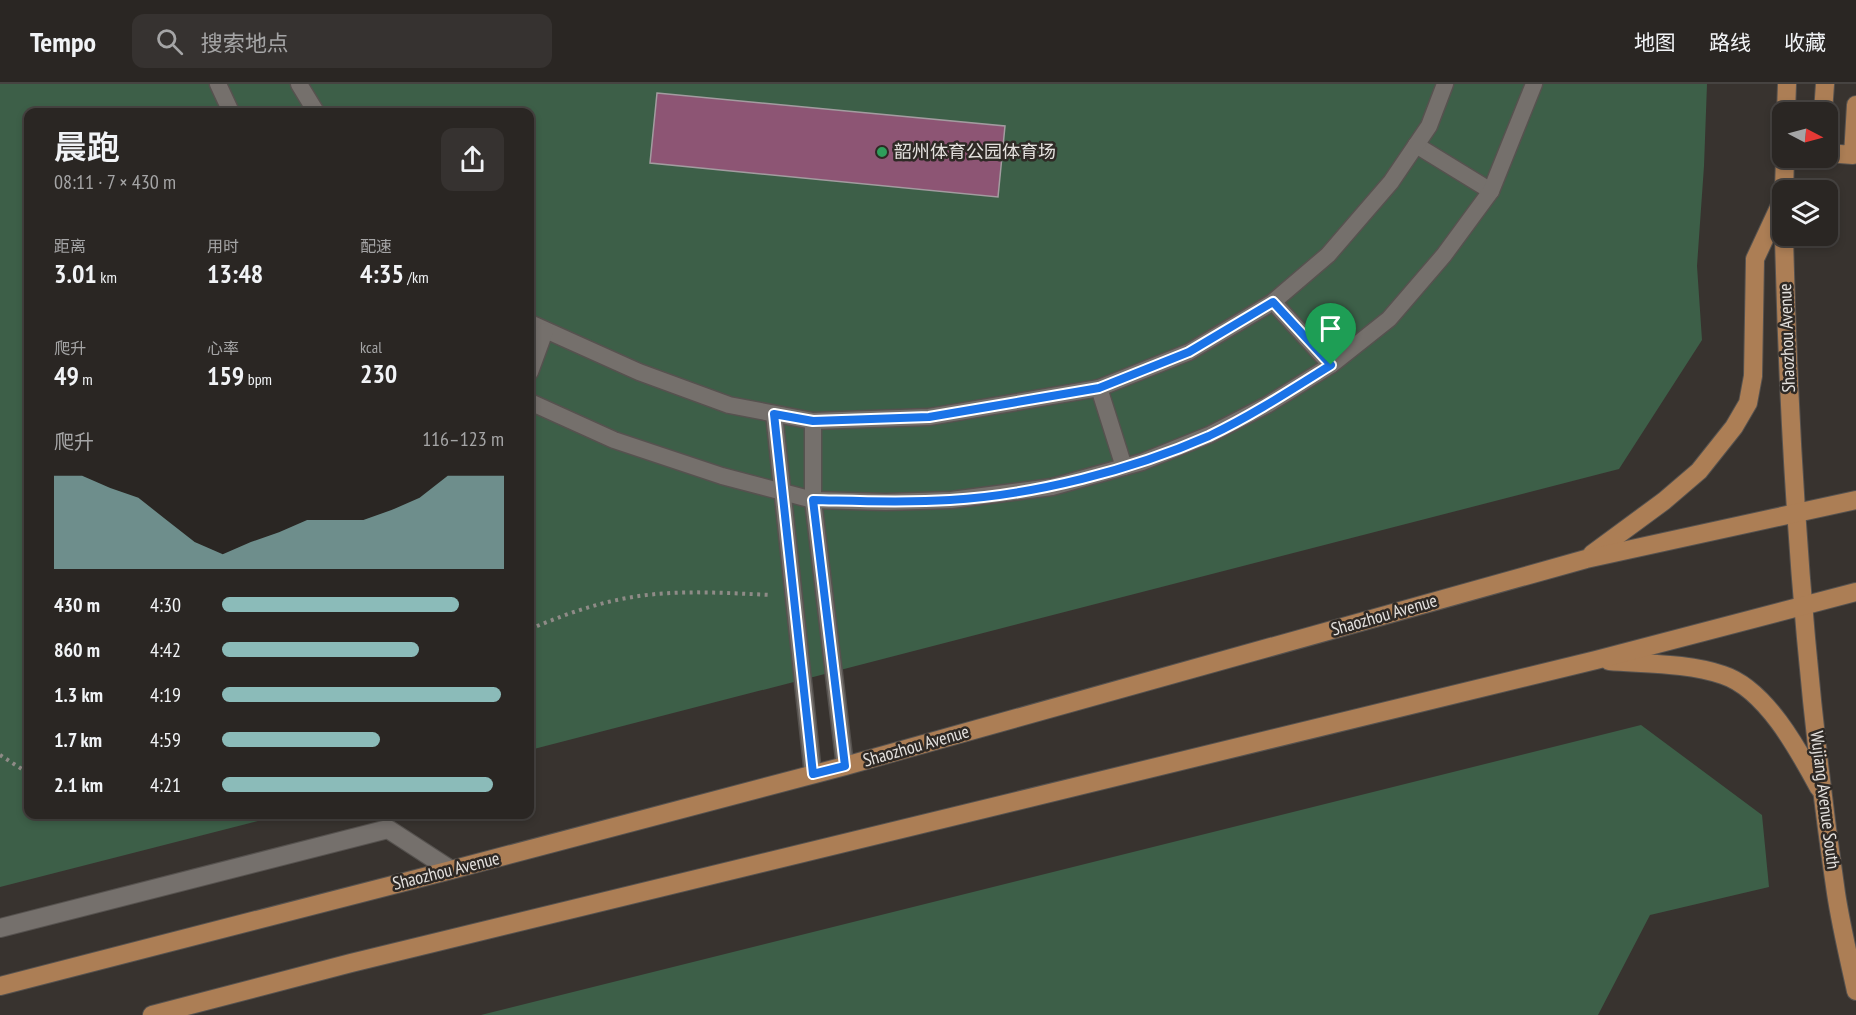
<!DOCTYPE html>
<html lang="zh">
<meta charset="utf-8">
<style>
:root{--surface:#2a2623;--page:#363230;--text:#f1f3f6;--muted:#a5a5a6;--line:#464341;--accent:#8bbbb9}
body{margin:0;font-family:"PT Sans Narrow","Noto Sans SC",sans-serif;background:var(--page);color:var(--text);height:100vh;display:flex;flex-direction:column;font-size:22px;white-space:nowrap}
*{box-sizing:border-box;margin:0}
p{font-size:20px;color:var(--muted)}
.icon{flex:none;width:33px;height:33px;fill:none;stroke:currentColor;stroke-width:2;stroke-linecap:round;stroke-linejoin:round}
.map{position:relative;flex:1;overflow:hidden}
.drawer{position:absolute;left:24px;top:24px;width:510px;height:711px;display:flex;flex-direction:column;background:var(--surface);border-radius:12px;box-shadow:0 3px 9px #0003,0 0 0 2px var(--line)}
.drawer>*{flex:none}
.needle{width:39px;rotate:96deg}
.buttons{position:absolute;left:1772px;top:18px;display:grid;gap:12px}
.buttons a{display:grid;place-items:center;width:66px;height:66px;border-radius:12px;background:var(--surface);box-shadow:0 3px 9px #0003,0 0 0 2px var(--line);font-size:30px}
.pin{position:absolute;display:grid;place-items:center;width:51px;height:51px;color:#fff;margin:-62px -26px;border-radius:50% 50% 50% 0;rotate:-45deg;box-shadow:0 0 6px #0007}
.pin .icon{rotate:45deg}
.round{display:grid;place-items:center;flex:none;width:63px;height:63px;border-radius:12px;background:var(--page)}
.summary{display:flex;align-items:center;justify-content:space-between;height:102px;padding:0 30px}
h1{font-size:33px;font-weight:600;line-height:45px}
.stats{display:grid;grid-template-columns:repeat(3,1fr);gap:9px;height:102px;padding:6px 30px}
.stats div{display:grid;align-content:center}
.stats b{font-size:26px;font-weight:600}
.stats small{font-size:16px;font-weight:400}
.stats p{font-size:16px}
.chart{height:168px;padding:12px 30px}
.chart p{display:flex;justify-content:space-between}
.chart svg{width:100%;height:108px;margin-top:6px;fill:var(--accent);opacity:.7}
ul{padding:0 30px;list-style:none;font-size:20px}
li{display:grid;grid-template-columns:96px 72px 1fr;align-items:center;height:45px}
li i{height:15px;border-radius:8px;background:var(--accent)}
header{display:flex;align-items:center;gap:36px;box-sizing:border-box;height:84px;padding:0 30px;background:var(--surface);border-bottom:2px solid var(--line)}
header strong{font-size:28px}
nav{display:flex;gap:33px;margin-inline-start:auto;font-size:21px}
.search{width:420px;height:54px;background:var(--page);display:flex;align-items:center;gap:15px;box-sizing:border-box;padding:0 21px;border-radius:12px;color:var(--muted);font-size:22px}
.map>svg:first-child{display:block}
</style>
<header>
<strong>Tempo</strong>
<div class="search"><svg class="icon" aria-label="search" viewBox="0 0 24 24"><circle cx="10" cy="10" r="6"/><path d="M15 15l6 6"/></svg>搜索地点</div>
<nav><a>地图</a><a>路线</a><a>收藏</a></nav>
</header>
<div class="map">
<svg width="1856" height="931" viewBox="0 0 1856 931">
<rect width="100%" height="100%" fill="#38332f"/>
<g fill="#3d5f48">
<polygon points="0,0 1707,0 1704,82 1697,182 1702,256 1619,385 530,666 530,28 28,28 28,730 281,731 0,803"/>
<polygon points="1641,641 1762,731 1769,803 1650,831 1598,931 481,931"/>
</g>
<polygon fill="#8d5574" stroke="#a39ca0" stroke-width="1.5" points="657,9 1005,42 998,113 650,79"/>
<g fill="none" stroke-linecap="round" stroke-linejoin="round">
<defs>
<g id="lane">
<polyline points="218,0 231,28"/>
<polyline points="299,0 316,28"/>
<polyline points="1416,61 1491,107"/>
<polyline points="1273,218 1331,281"/>
<polyline points="530,239 639,288 729,321 813,337 929,333 1099,304 1189,268 1273,218 1328,171 1391,98 1429,42 1445,0"/>
<polyline points="530,288 545,247"/>
<polyline points="1099,304 1124,383"/>
<polyline points="530,318 614,356 722,392 813,416 886,418 951,416 1052,403 1142,378 1209,351 1267,321 1331,281 1389,235 1444,171 1491,107 1534,0"/>
<polyline points="774,330 813,690"/>
<polyline points="813,337 813,416 845,682"/>
</g>
<polyline id="street" points="0,844 388,745 451,786"/>
<g id="primary">
<polyline points="1786,28 1787,0"/>
<polyline points="1823,28 1825,0"/>
<polyline points="1827,69 1853,71 1856,21"/>
<polyline points="1784,106 1785,74"/>
<path d="M 1784,152 C 1789,371 1804,592 1836,809 C 1841,842 1849,875 1856,907"/>
<polyline points="1592,470 1664,417 1699,387 1734,343 1748,319 1753,292 1755,175 1782,117"/>
<path d="M 1609,577 C 1646,580 1688,579 1723,591 C 1766,605 1799,667 1819,704"/>
<polyline points="0,902 451,786 845,682 1586,475 1856,416"/>
<polyline points="152,931 351,879 1596,576 1856,508"/>
</g>
</defs>
<use href="#lane" stroke="#56524f" stroke-width="19"/>
<use href="#street" stroke="#56524f" stroke-width="20"/>
<use href="#primary" stroke="#56524f" stroke-width="20"/>
<g stroke="#8f8b87" stroke-width="4" stroke-dasharray="3 4.5" stroke-linecap="butt">
<path d="M 530,545 C 561,532 593,520 627,514 C 675,505 724,509 772,511"/>
<polyline points="0,671 28,689"/>
</g>
<use href="#lane" stroke="#75706c" stroke-width="16"/>
<use href="#street" stroke="#75706c" stroke-width="18"/>
<use href="#primary" stroke="#ac7e55" stroke-width="18"/>
</g>
<g fill="none" stroke-linecap="round" stroke-linejoin="round">
<defs>
<path id="route" d="M 1273,218 L 1331,281 C 1291,306 1251,332 1209,352 C 1132,386 1034,411 950,416 C 904,419 859,417 813,416 L 845,682 L 813,690 L 774,330 L 813,337 L 929,333 L 1099,304 L 1189,268 Z"/>
</defs>
<use href="#route" stroke="#fff" stroke-width="12"/>
<use href="#route" stroke="#1a73e8" stroke-width="8"/>
</g>
<circle fill="#2e9e5b" stroke="#2e2925" stroke-width="2" cx="882" cy="68" r="6"/>
<g text-anchor="middle" stroke-width="5" stroke-linejoin="round" paint-order="stroke">
<g font-size="18" fill="#e4e1de" stroke="#2e2925" text-anchor="start">
<text x="894" y="74">韶州体育公园体育场</text>
</g>
<g font-size="18" fill="#e4e1de" stroke="#2e2925">
<text transform="translate(1787 254) rotate(-92)" y="6">Shaozhou Avenue</text>
<text transform="translate(1384 531) rotate(-16)" y="6">Shaozhou Avenue</text>
<text transform="translate(916 662) rotate(-16)" y="6">Shaozhou Avenue</text>
<text transform="translate(1825 716) rotate(83)" y="6">Wujiang Avenue South</text>
<text transform="translate(446 787) rotate(-14)" y="6">Shaozhou Avenue</text>
</g>
</g>
</svg>
<div class="buttons">
<a><svg class="needle" viewBox="-14 -14 28 28"><path d="M0-13l5 13h-10z" fill="#e53935"/><path d="M0 13l5-13h-10z" fill="#a5a5a6"/></svg></a>
<a><svg class="icon" aria-label="layers" viewBox="0 0 24 24"><path d="M12 4l9 5-9 5-9-5zM3 14l9 5 9-5"/></svg></a>
</div>
<div class="pin" style="left:1331px;top:281px;background:#1e9e55"><svg class="icon" aria-label="arrive" viewBox="0 0 24 24"><path d="M6 21V4h12l-3 4 3 4H6"/></svg></div>
<section class="drawer">
<div class="summary"><div><h1>晨跑</h1><p>08:11 · 7 × 430 m</p></div><a class="round"><svg class="icon" aria-label="share" viewBox="0 0 24 24"><path d="M12 15V3M7 8l5-5 5 5M5 13v7h14v-7"/></svg></a></div>
<div class="stats">
<div><p>距离</p><b>3.01<small> km</small></b></div>
<div><p>用时</p><b>13:48</b></div>
<div><p>配速</p><b>4:35<small> /km</small></b></div>
</div>
<div class="stats">
<div><p>爬升</p><b>49<small> m</small></b></div>
<div><p>心率</p><b>159<small> bpm</small></b></div>
<div><p>kcal</p><b>230</b></div>
</div>
<div class="chart"><p><span>爬升</span>116–123 m</p>
<svg viewBox="0 0 160 44" preserveAspectRatio="none"><path d="M0 44V6L10 6L20 11L30 15L40 24L50 33L60 38L70 33L80 29L90 24L100 24L110 24L120 20L130 15L140 6L150 6L160 6V44z"/></svg>
</div>
<ul>
<li><b>430 m</b>4:30<i style="width:84%"></i></li>
<li><b>860 m</b>4:42<i style="width:70%"></i></li>
<li><b>1.3 km</b>4:19<i style="width:99%"></i></li>
<li><b>1.7 km</b>4:59<i style="width:56%"></i></li>
<li><b>2.1 km</b>4:21<i style="width:96%"></i></li>
</ul>
</section>
</div>
